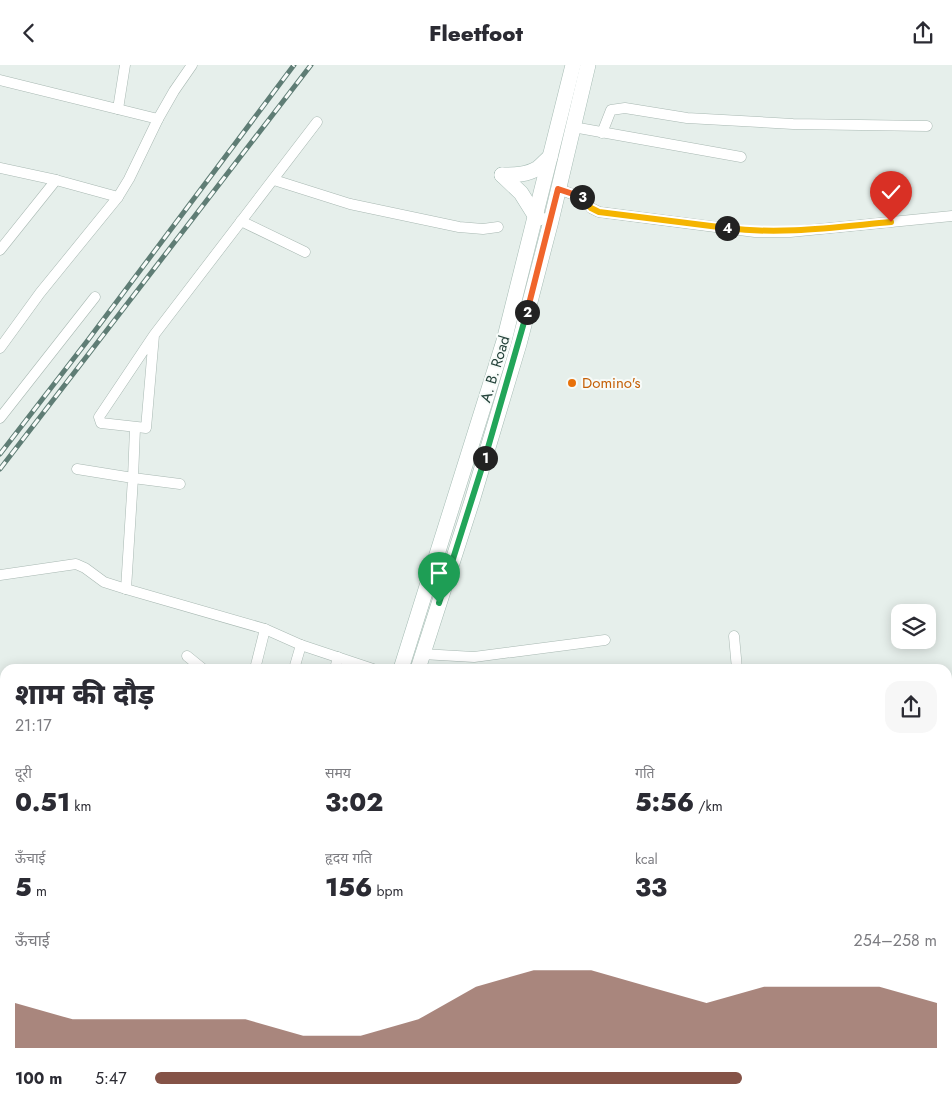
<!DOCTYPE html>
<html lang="hi">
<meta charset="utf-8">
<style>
:root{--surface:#fff;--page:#f7f7f7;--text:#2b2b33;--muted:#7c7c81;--accent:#855347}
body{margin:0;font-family:Jost,"Noto Sans Devanagari",sans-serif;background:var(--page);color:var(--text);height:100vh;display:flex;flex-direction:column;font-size:19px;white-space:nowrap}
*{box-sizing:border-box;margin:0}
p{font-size:16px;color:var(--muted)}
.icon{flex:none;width:28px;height:28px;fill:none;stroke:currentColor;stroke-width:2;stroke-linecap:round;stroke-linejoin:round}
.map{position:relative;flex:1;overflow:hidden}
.sheet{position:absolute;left:0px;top:599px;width:952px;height:444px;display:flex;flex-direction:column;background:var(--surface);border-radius:15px 15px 0 0;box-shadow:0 2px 12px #0003}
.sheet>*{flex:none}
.fabs{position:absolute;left:891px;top:539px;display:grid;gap:10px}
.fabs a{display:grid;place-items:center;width:45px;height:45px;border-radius:10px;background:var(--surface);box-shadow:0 2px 12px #0003;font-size:25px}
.pin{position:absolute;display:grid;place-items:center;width:42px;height:42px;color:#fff;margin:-51px -21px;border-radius:50% 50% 50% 0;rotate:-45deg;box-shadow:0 0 5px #0007}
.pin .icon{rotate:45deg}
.km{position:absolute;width:25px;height:25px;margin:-12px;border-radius:50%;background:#222;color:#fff;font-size:14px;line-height:25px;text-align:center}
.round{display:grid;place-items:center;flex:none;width:52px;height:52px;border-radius:15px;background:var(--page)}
.headline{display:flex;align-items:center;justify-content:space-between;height:85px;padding:0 15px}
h1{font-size:28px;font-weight:800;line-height:38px}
.metrics{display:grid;grid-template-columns:repeat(3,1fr);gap:8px;height:85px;padding:5px 15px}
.metrics div{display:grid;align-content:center}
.metrics b{font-size:25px;font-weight:800}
.metrics small{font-size:14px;font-weight:400}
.metrics p{font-size:14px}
.chart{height:140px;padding:10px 15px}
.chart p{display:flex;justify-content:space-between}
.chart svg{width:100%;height:90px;margin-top:5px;fill:var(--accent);opacity:.7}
ul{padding:0 15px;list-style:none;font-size:16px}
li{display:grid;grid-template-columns:80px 60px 1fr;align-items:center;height:38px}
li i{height:12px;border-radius:6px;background:var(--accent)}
header{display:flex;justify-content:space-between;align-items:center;height:65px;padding:0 15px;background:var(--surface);font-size:22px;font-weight:800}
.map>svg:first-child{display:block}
</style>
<header><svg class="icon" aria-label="back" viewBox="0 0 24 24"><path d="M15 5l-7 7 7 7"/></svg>Fleetfoot<svg class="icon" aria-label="share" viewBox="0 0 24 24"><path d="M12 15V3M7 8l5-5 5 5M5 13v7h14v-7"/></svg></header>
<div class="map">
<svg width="952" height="1042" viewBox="0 0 952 1042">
<rect width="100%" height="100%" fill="#e6efeb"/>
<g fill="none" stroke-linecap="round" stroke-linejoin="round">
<defs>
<g id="minor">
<polyline points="0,15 158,54 174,26 192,0"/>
<polyline points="118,44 125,0"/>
<polyline points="573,62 741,92"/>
<polyline points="602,68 611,45 625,43 687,53 793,59 927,61"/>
<polyline points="0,103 56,115"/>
<polyline points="274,115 350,139 459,162 483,164 498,162"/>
<polyline points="559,124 585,134 591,143 599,147 755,167 790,167 952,151"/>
<polyline points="241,156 305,187"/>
<polyline points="0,185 56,115 118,132"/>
<polyline points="154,270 99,352 101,358 146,363 154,270 317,57"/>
<polyline points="0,283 40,228 118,132 129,114 158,54"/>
<polyline points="0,353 95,232"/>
<polyline points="135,363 133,413 180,419"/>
<polyline points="77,404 133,413 126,524 265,564 301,580 373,604"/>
<polyline points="0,510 76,499 85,503 104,517 126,524"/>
<polyline points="734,571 737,604"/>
<polyline points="422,589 474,592 605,575"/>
<polyline points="187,591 203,604"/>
<polyline points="255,604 265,564"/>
<polyline points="294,604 301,580"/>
<polyline points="335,604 338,592"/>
<polyline points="948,781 952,781"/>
</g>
<g id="secondary">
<polyline points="502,110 521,128 536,152 539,153"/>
<path d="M 502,110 C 514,110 527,110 538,103 C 542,100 546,95 550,92"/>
<polyline points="401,604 504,276 573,0"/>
<polyline points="418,604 472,436 519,279 551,156 588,0"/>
<polyline points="253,1042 255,1038"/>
<polyline points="270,1042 271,1038"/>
</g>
</defs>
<use href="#minor" stroke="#a8b8b2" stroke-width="11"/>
<use href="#secondary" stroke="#a4bbb3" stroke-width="16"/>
<use href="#minor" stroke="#fff" stroke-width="10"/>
<use href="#secondary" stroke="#fff" stroke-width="15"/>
<defs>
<g id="rail">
<polyline points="0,389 88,275 294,0"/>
<polyline points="0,404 311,0"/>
</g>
</defs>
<use href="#rail" stroke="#5f7d75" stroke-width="5"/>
<use href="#rail" stroke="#f7fbf9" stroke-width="3" stroke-dasharray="9" stroke-linecap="butt"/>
</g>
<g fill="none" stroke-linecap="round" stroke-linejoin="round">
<defs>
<polyline id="split-1" points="439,538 485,393"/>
<polyline id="split-2" points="485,393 527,247"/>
<polyline id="split-3" points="527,247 558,124 582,132"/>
<polyline id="split-4" points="582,132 591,143 599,147 727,163"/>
<path id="split-5" d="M 727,163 C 782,170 836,162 891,157"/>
</defs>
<use href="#split-1" stroke="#fff" stroke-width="10"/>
<use href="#split-2" stroke="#fff" stroke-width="10"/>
<use href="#split-3" stroke="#fff" stroke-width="10"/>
<use href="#split-4" stroke="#fff" stroke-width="10"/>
<use href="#split-5" stroke="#fff" stroke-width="10"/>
<use href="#split-1" stroke="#22a559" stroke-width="6"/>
<use href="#split-2" stroke="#22a559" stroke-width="6"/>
<use href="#split-3" stroke="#f0652b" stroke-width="6"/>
<use href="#split-4" stroke="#f5b400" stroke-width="6"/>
<use href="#split-5" stroke="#f5b400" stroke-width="6"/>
</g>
<circle fill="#e8710a" stroke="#f7fbf9" stroke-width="2" cx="572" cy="318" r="5"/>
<g text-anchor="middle" stroke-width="4" stroke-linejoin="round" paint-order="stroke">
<g font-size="15" fill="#24423a" stroke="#f7fbf9">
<text transform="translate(495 304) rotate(-73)" y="5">A. B. Road</text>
</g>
<g font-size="15" fill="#c56008" stroke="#f7fbf9" text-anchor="start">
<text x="582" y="323">Domino's</text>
</g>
</g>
</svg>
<div class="fabs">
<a><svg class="icon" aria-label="layers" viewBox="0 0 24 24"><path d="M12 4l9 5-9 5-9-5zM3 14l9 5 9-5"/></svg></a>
</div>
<div class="pin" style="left:439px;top:538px;background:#1e9e55"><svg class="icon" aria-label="arrive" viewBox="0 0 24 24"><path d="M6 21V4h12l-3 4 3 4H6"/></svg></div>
<div class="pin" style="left:891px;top:157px;background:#d93025"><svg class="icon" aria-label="check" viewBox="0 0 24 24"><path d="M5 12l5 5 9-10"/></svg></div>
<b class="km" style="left:485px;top:393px">1</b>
<b class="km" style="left:527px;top:247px">2</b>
<b class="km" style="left:582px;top:132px">3</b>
<b class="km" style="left:727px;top:163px">4</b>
<section class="sheet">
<div class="headline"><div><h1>शाम की दौड़</h1><p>21:17</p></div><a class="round"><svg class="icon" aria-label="share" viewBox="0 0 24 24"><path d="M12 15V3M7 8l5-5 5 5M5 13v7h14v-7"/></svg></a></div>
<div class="metrics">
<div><p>दूरी</p><b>0.51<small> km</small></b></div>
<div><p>समय</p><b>3:02</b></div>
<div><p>गति</p><b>5:56<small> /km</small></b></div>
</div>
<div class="metrics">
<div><p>ऊँचाई</p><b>5<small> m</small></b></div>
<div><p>हृदय गति</p><b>156<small> bpm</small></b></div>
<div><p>kcal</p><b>33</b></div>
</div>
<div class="chart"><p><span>ऊँचाई</span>254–258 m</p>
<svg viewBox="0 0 160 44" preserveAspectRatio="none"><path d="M0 44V22L10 30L20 30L30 30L40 30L50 38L60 38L70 30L80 14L90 6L100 6L110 14L120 22L130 14L140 14L150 14L160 22V44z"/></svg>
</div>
<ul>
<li><b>100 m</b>5:47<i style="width:75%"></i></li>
</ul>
</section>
</div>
